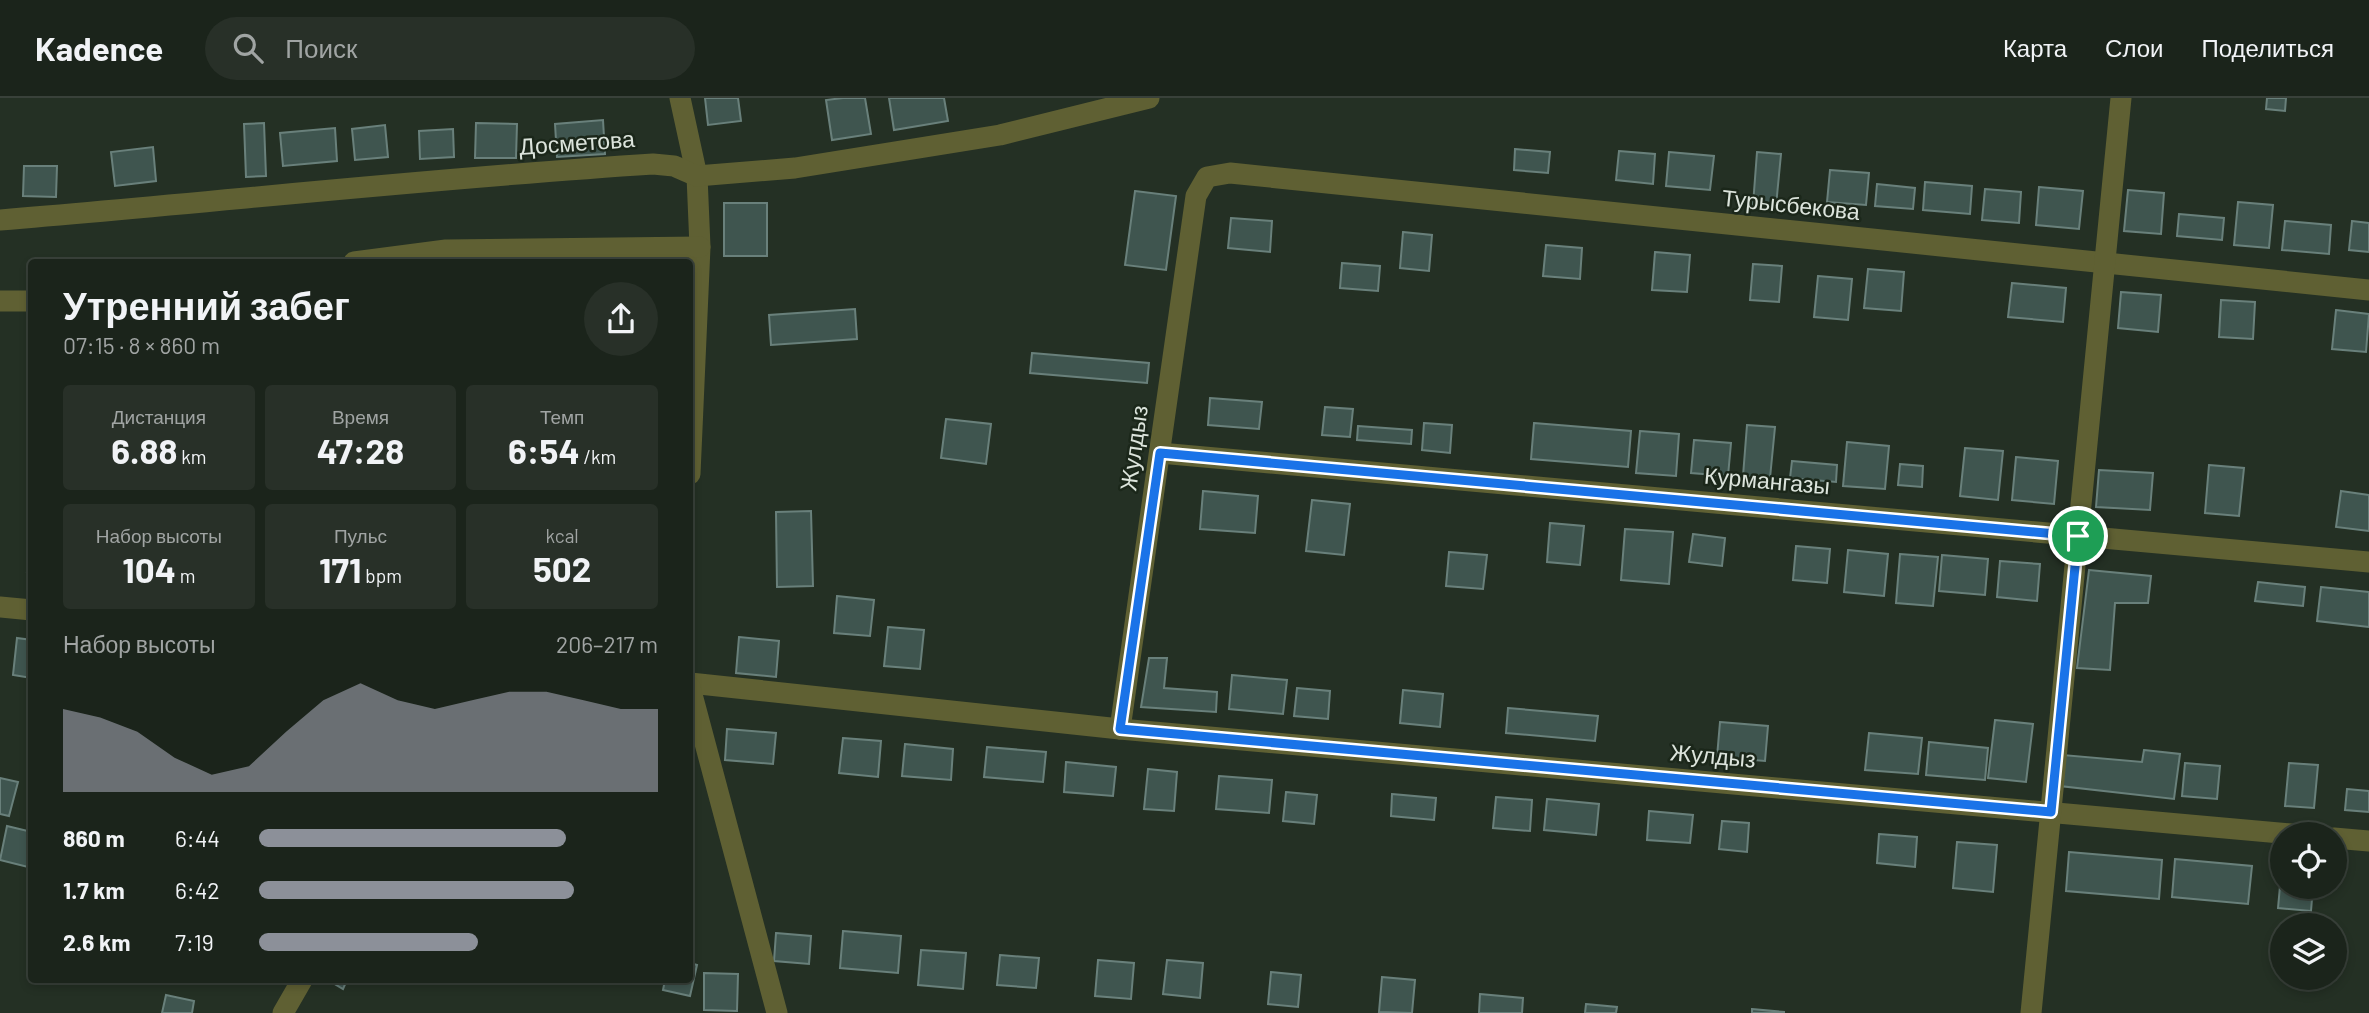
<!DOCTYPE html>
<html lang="ru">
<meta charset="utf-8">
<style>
:root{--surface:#1b241b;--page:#283028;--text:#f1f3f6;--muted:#a0a4a3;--line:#39413a;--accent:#8c9099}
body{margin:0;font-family:Barlow,sans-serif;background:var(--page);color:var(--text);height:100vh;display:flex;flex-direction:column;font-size:26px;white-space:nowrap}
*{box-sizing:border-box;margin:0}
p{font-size:23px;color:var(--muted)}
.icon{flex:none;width:38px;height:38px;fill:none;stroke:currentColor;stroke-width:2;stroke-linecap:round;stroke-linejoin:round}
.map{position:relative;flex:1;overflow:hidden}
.side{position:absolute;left:28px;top:161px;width:665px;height:724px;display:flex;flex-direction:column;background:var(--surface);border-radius:7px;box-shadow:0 4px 10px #0003,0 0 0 2px var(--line)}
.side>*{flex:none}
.tools{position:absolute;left:2270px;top:724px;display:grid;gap:14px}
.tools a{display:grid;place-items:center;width:77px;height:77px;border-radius:50%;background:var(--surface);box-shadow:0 4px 10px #0003,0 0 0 2px var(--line);font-size:35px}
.pin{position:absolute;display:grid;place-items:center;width:60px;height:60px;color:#fff;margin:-30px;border:4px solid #fff;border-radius:50%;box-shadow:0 2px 7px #0007}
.round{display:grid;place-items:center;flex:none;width:74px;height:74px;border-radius:37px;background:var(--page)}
.overview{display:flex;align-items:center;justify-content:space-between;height:119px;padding:0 35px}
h1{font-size:38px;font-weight:700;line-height:52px}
.figures{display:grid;grid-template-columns:repeat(3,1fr);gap:10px;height:119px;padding:7px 35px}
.figures div{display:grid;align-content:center;border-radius:7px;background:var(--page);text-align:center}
.figures b{font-size:35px;font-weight:700}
.figures small{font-size:19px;font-weight:400}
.figures p{font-size:19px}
.chart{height:196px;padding:14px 35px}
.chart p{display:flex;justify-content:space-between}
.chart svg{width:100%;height:126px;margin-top:7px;fill:var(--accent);opacity:.7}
ul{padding:0 35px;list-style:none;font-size:23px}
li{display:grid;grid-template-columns:112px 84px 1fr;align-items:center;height:52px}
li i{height:18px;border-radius:9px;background:var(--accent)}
header{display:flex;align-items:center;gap:42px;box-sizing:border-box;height:98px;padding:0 35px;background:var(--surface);border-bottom:2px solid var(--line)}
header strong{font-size:33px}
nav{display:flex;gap:38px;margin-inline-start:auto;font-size:24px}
.search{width:490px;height:63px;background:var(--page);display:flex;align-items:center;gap:18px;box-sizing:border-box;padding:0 24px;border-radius:38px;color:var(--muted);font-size:26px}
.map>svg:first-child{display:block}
</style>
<header>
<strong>Kadence</strong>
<div class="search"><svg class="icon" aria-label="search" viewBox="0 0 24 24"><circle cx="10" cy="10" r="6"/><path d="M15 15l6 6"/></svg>Поиск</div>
<nav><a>Карта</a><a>Слои</a><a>Поделиться</a></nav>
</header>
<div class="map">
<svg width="2369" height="915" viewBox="0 0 2369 915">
<rect width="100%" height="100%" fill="#243024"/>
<g fill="#3f554f" stroke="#69807b" stroke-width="2">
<polygon points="705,0 738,0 741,23 708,27"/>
<polygon points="843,0 865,0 871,36 832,42 826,2"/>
<polygon points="889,0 944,0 948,23 894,32"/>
<polygon points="2267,0 2286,0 2285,13 2266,11"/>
<polygon points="603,22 605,56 557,59 555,26"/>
<polygon points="264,25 266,78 246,79 244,26"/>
<polygon points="476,25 517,26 516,60 475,60"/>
<polygon points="385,27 388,59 355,62 352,31"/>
<polygon points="335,30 337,63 283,68 280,35"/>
<polygon points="453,31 454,59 420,61 419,33"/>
<polygon points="153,49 156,83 115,88 111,54"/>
<polygon points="1515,51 1550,54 1548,75 1514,72"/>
<polygon points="1619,53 1655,56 1653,86 1616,82"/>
<polygon points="1669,54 1714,58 1710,92 1666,88"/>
<polygon points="1757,54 1781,56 1776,108 1753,107"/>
<polygon points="24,68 57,68 56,99 23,98"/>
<polygon points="1830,72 1869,75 1866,107 1827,104"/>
<polygon points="1925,84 1972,88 1970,116 1923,112"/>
<polygon points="1877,86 1915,90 1913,111 1875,108"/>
<polygon points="2039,89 2083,93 2079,131 2036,127"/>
<polygon points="1985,91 2021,94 2019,125 1982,122"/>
<polygon points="2128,92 2164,95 2161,136 2124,133"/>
<polygon points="1135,93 1176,98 1166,172 1125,167"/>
<polygon points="2238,104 2273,107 2269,150 2234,147"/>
<rect x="724" y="105" width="43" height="53"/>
<polygon points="2179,116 2224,120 2222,142 2177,138"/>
<polygon points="1231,120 1272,123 1270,154 1228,150"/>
<polygon points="2285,123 2331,127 2329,156 2282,152"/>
<polygon points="2352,123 2369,125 2369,154 2349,152"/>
<polygon points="1403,134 1432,137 1429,173 1400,170"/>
<polygon points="1546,147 1582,150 1580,181 1543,178"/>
<polygon points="1655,154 1690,157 1687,194 1652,192"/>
<polygon points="1342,165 1380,168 1378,193 1340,190"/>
<polygon points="1753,166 1782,168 1779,204 1750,202"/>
<polygon points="1868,171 1904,174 1901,213 1864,210"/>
<polygon points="1818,178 1852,181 1848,222 1814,219"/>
<polygon points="2012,185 2066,190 2063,224 2008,219"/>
<polygon points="2121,194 2161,197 2158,234 2118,230"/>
<polygon points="2221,202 2255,204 2253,241 2219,239"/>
<polygon points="855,211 857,241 771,247 769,217"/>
<polygon points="2336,212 2369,216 2366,254 2332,251"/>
<polygon points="1032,255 1149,265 1147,285 1030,275"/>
<polygon points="1210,300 1262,304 1259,331 1208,327"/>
<polygon points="1325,309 1353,311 1350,339 1322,337"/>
<polygon points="946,321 991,326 986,366 941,360"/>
<polygon points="1424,325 1452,327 1450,355 1422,352"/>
<polygon points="1534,325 1631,333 1628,369 1531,361"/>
<polygon points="1747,327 1775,329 1770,380 1743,378"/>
<polygon points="1358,328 1412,332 1411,346 1357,342"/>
<polygon points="1640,333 1679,336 1676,378 1636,375"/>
<polygon points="1694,342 1731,345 1728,378 1691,375"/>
<polygon points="1847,344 1889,348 1885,391 1843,388"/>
<polygon points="1965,350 2003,353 1998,402 1960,398"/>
<polygon points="2016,359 2058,363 2054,406 2012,402"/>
<polygon points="1792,363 1837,367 1836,384 1790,380"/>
<polygon points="1900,366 1923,368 1922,389 1898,387"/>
<polygon points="2209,367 2244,370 2239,418 2205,415"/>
<polygon points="2099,372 2153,375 2150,412 2096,409"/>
<polygon points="1203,393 1258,398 1255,435 1200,431"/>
<polygon points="2341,393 2369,397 2369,433 2336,429"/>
<polygon points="1312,402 1350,406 1344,457 1306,453"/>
<polygon points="811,413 813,488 777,489 776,414"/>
<polygon points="1550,425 1584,428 1580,467 1547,464"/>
<polygon points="1625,431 1673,434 1669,486 1621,482"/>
<polygon points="1693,436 1725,440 1722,468 1689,464"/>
<polygon points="30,446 32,446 32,474 27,474"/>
<polygon points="1796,448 1830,451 1827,485 1793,482"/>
<polygon points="1848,452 1888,456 1884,498 1844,494"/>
<polygon points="1449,454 1487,457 1483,491 1446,488"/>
<polygon points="1900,456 1938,459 1933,508 1896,505"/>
<polygon points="1942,457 1988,461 1985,497 1939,493"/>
<polygon points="2000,463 2040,466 2037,503 1997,499"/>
<polygon points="2089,472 2151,478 2148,505 2115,505 2110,572 2077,570"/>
<polygon points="2258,484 2305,489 2303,508 2255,503"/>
<polygon points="2321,489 2369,494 2369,529 2317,523"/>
<polygon points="837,498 874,502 870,538 834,535"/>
<polygon points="888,529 924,532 920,571 884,568"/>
<polygon points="739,539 779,543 776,579 736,575"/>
<polygon points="17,540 32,542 32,580 13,577"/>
<polygon points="1149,560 1167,560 1164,590 1217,594 1216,614 1141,609"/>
<polygon points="1232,577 1287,582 1283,616 1229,611"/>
<polygon points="1297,590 1330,593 1328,621 1294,618"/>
<polygon points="1403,592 1443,596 1440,629 1400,625"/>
<polygon points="1508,610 1598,618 1595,643 1506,635"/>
<polygon points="1995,622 2033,626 2026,684 1988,680"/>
<polygon points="1720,624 1768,628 1765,663 1717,659"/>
<polygon points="727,631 776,635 773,666 725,662"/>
<polygon points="1869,635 1922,640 1918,676 1865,672"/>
<polygon points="843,640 881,643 878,679 839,675"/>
<polygon points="1929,644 1988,650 1985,682 1926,677"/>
<polygon points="905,646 953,651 951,682 902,678"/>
<polygon points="987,649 1046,654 1043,684 984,679"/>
<polygon points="2144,652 2180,656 2174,701 2060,688 2063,657 2142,664"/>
<polygon points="1066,664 1116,669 1113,698 1064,694"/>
<polygon points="2185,665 2220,668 2217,701 2182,698"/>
<polygon points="2289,665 2318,667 2314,710 2285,708"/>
<polygon points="1148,671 1177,674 1174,713 1144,711"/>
<polygon points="1219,678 1272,682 1269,715 1216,711"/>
<polygon points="0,680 18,684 9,718 0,716"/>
<polygon points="2347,691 2369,693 2369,714 2345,712"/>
<polygon points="1286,694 1317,697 1314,726 1283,723"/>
<polygon points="1392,696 1436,700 1434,722 1391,718"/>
<polygon points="1496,699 1532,702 1530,733 1493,730"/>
<polygon points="1547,701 1599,706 1596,737 1544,732"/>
<polygon points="1649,713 1693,717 1690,745 1647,742"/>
<polygon points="1722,723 1749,725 1747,754 1719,751"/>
<polygon points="7,728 32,734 32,770 0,762"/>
<polygon points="1879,736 1917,739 1915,769 1877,765"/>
<polygon points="1957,744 1997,747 1993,794 1953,790"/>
<polygon points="2069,754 2162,762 2159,801 2066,793"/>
<polygon points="2175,761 2252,768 2248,806 2172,799"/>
<polygon points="2281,777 2282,789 2313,789 2311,813 2278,810"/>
<polygon points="843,833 901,838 898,875 840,870"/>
<polygon points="776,835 811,838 809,866 774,863"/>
<polygon points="921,852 966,855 963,891 918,887"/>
<polygon points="1000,857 1039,860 1036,890 997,887"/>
<polygon points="1098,862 1134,865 1131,901 1095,898"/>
<polygon points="1167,862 1203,865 1200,900 1163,896"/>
<polygon points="690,865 697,867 690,898 663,892 665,882 690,882"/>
<polygon points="1271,874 1301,877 1298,909 1268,906"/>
<polygon points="704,875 738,876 737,913 704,912"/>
<polygon points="1382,879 1415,882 1412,915 1379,914"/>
<polygon points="328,882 347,882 343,891"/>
<polygon points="1480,896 1523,900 1522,915 1479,915"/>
<polygon points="166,897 194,903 192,915 162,915"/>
<polygon points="1586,906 1617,909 1616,915 1585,915"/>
<polygon points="1752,911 1784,914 1784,915 1752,915"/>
</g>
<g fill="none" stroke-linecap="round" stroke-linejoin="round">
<g stroke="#5f6033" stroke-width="21">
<polyline points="680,0 697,78 700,149 690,376"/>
<path d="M 0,122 C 218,104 435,80 653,66 L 674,68 L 697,78 L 795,70 L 1000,37 L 1149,0"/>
<polyline points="354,164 446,152 700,149"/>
<polyline points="0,203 32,203"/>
<polyline points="1160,355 2369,464"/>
<polyline points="0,509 32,512"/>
<polyline points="690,585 1120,631 2302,737"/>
<polyline points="690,589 777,915"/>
<polyline points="1120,631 1196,98 1207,79 1230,75 2369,192"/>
<polyline points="2334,740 2369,743"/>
<polyline points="283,915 302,882"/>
<polyline points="2031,915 2121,0"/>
</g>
</g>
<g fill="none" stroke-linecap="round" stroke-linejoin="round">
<defs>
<polygon id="route" points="1160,355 2078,438 2051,714 1120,631"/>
</defs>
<use href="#route" stroke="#fff" stroke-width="14"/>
<use href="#route" stroke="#1a73e8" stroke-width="9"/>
</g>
<g text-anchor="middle" stroke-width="5" stroke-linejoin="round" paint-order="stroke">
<g font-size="23" fill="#dce4dc" stroke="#1b271a">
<text transform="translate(577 45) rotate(-4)" y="8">Досметова</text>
<text transform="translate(1791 107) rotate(6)" y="8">Турысбекова</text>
<text transform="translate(1134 350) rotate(-82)" y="8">Жулдыз</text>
<text transform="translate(1767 383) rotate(5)" y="8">Курмангазы</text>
<text transform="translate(1713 658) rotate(5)" y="8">Жулдыз</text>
</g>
</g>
</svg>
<div class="tools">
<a><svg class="icon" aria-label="locate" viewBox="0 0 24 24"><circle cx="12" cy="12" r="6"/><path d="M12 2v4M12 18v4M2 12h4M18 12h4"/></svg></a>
<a><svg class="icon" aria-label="layers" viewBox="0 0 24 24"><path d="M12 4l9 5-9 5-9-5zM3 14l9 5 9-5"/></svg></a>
</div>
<div class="pin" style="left:2078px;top:438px;background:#1e9e55"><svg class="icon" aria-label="arrive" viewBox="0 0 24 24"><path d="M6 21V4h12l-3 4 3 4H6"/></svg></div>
<section class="side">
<div class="overview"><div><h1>Утренний забег</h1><p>07:15 · 8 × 860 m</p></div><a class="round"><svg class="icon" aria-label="share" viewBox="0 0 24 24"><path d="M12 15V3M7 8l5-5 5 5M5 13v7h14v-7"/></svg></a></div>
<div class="figures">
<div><p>Дистанция</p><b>6.88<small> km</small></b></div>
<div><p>Время</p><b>47:28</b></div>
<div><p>Темп</p><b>6:54<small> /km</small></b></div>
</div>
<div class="figures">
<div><p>Набор высоты</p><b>104<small> m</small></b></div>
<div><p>Пульс</p><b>171<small> bpm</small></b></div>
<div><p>kcal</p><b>502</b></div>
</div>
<div class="chart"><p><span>Набор высоты</span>206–217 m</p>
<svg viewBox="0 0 160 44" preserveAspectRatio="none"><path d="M0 44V15L10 18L20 23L30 32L40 38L50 35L60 23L70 12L80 6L90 12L100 15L110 12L120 9L130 9L140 12L150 15L160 15V44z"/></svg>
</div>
<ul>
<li><b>860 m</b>6:44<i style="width:77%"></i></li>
<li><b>1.7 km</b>6:42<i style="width:79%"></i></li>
<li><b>2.6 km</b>7:19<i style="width:55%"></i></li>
</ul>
</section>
</div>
